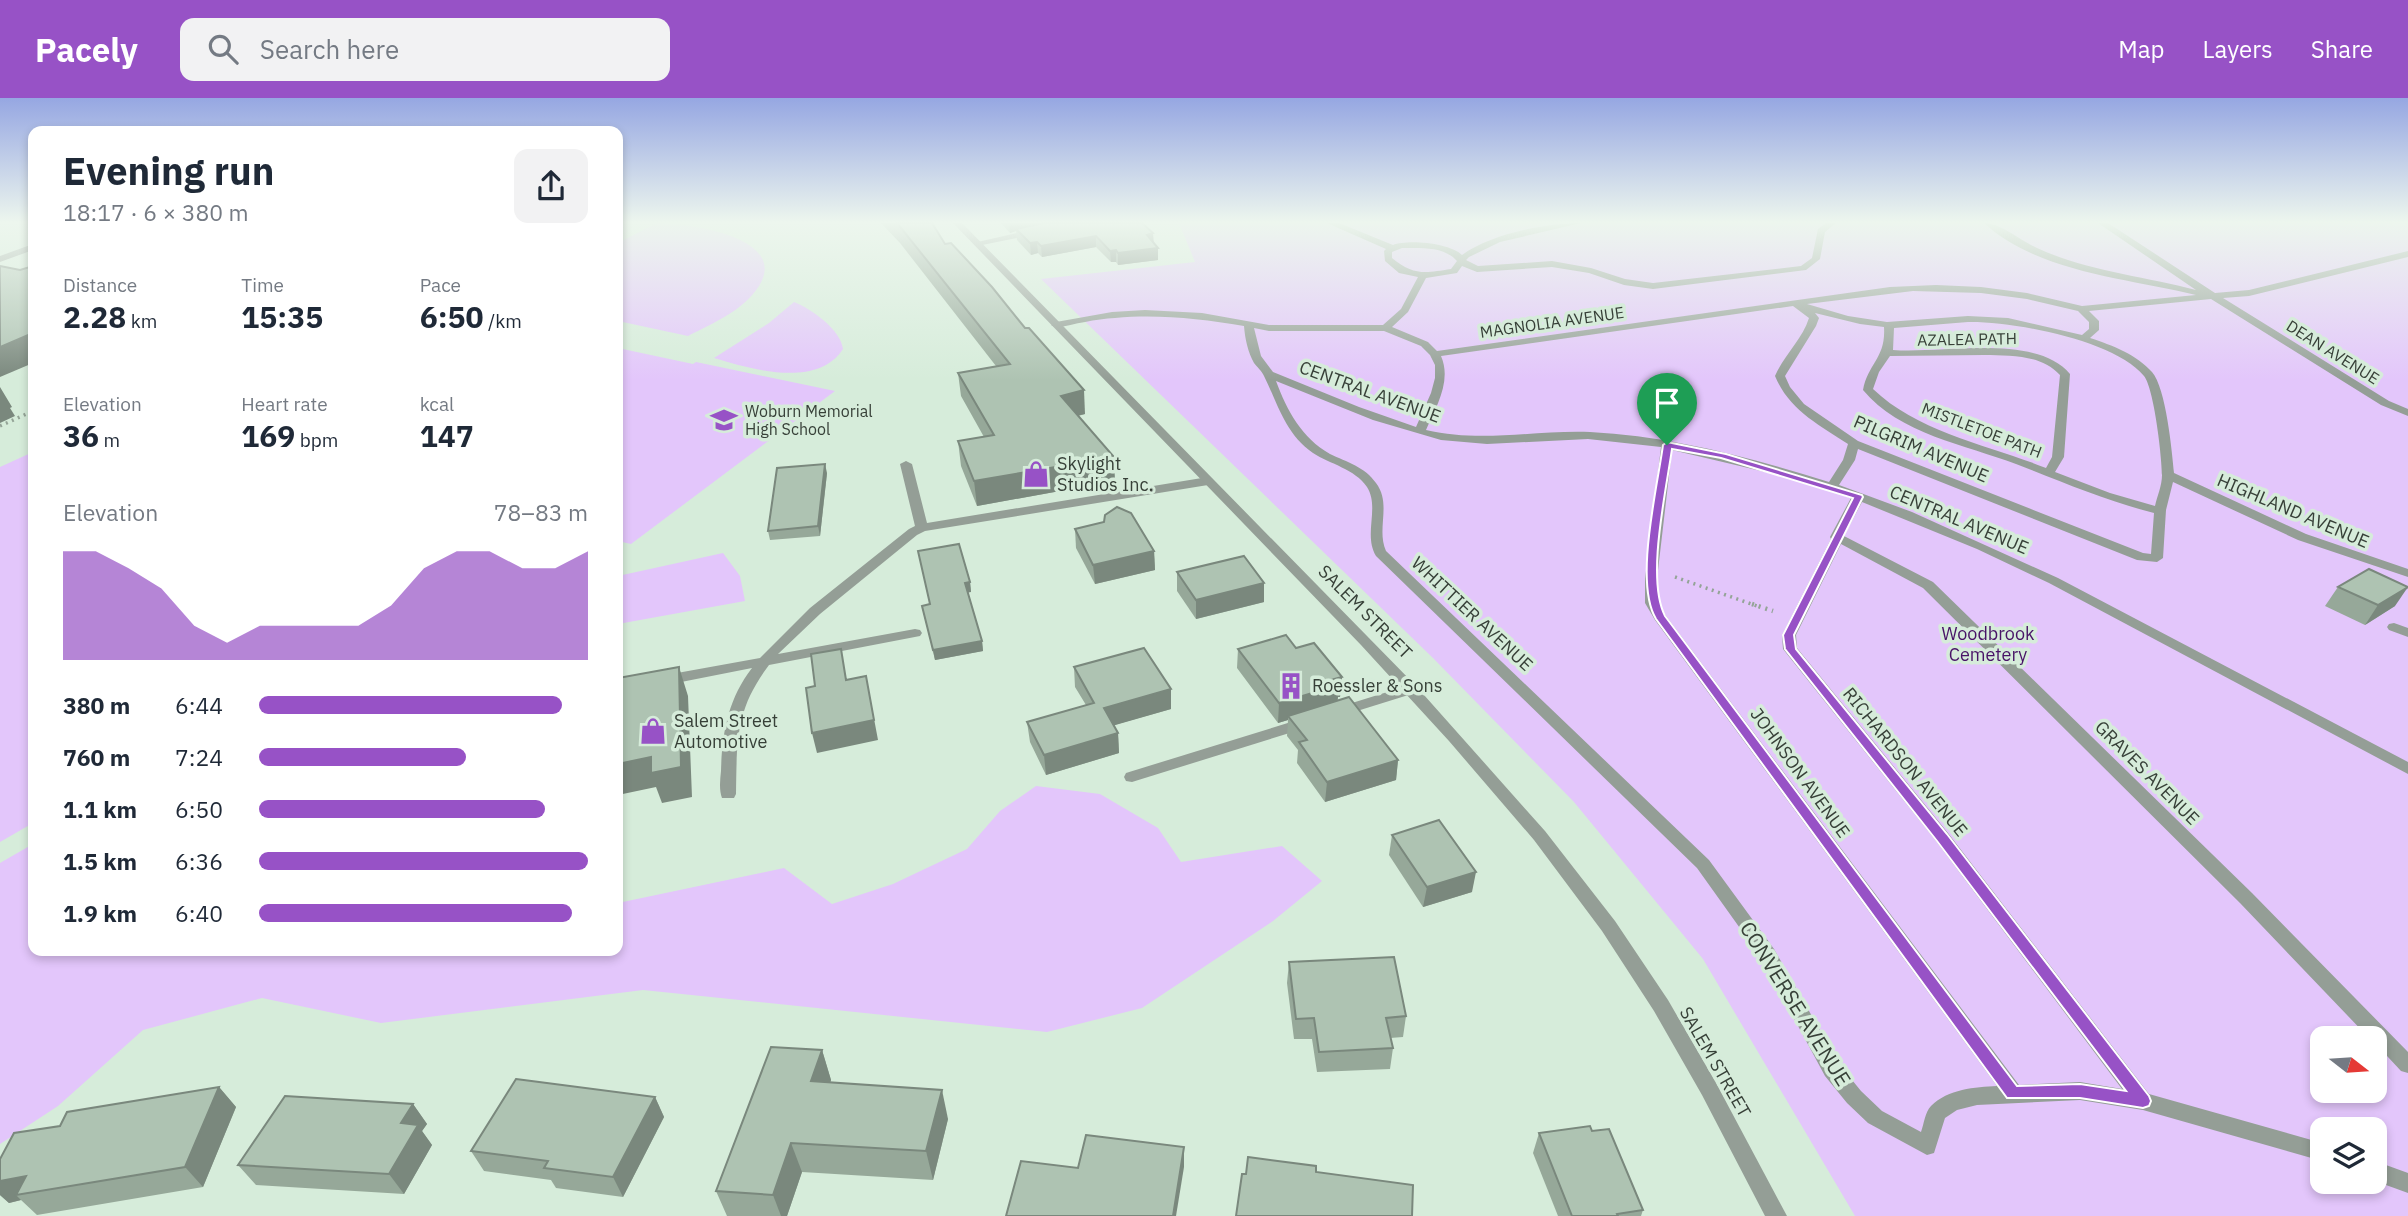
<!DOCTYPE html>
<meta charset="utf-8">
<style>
:root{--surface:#fff;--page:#f2f2f3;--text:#1f2937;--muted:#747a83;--accent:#9752c6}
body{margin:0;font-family:"IBM Plex Sans",sans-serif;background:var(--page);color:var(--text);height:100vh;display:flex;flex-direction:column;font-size:26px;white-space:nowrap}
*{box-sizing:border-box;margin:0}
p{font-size:23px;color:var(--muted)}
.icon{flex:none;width:38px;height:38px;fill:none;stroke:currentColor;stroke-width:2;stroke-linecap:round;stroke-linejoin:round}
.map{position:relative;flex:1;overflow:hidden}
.details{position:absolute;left:28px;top:28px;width:595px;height:830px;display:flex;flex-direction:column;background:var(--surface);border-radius:14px;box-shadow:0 4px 10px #0003}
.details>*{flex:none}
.needle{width:46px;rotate:107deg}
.fabs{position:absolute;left:2310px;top:928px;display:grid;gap:14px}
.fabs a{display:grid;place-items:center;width:77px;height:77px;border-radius:14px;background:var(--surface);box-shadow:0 4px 10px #0003;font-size:35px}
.pin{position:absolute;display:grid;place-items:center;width:60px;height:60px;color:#fff;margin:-72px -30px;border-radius:50% 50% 50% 0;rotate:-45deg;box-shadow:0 0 7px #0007}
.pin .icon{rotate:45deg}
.round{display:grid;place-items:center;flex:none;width:74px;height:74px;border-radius:14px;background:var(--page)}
.headline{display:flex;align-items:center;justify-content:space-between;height:119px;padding:0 35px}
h1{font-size:38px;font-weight:700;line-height:52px}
.figures{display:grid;grid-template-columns:repeat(3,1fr);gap:10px;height:119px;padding:7px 35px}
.figures div{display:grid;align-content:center}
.figures b{font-size:30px;font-weight:700}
.figures small{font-size:19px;font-weight:400}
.figures p{font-size:19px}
.chart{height:196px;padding:14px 35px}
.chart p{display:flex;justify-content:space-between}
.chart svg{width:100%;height:126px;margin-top:7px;fill:var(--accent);opacity:.7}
ul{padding:0 35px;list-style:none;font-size:23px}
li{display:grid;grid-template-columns:112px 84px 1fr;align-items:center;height:52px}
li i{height:18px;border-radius:9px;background:var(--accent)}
header{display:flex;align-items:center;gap:42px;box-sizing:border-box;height:98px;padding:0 35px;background:var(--accent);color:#fff}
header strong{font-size:33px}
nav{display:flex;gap:38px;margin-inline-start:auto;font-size:24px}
.search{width:490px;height:63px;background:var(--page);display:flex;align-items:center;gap:18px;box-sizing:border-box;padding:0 24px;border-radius:14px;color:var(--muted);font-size:26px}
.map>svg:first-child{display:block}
</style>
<header>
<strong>Pacely</strong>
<div class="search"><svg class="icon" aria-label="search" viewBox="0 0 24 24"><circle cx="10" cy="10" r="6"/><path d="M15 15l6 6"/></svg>Search here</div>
<nav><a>Map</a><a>Layers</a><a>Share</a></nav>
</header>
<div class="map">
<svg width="2408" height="1118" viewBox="0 0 2408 1118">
<rect width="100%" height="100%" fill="#d6ecda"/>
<g fill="#e3c6fb" fill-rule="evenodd">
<path d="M 657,125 C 685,125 790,138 759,188 C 743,213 713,225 688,238 L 618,223 L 618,145 Z"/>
<path d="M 1179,125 L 2408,125 L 2408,1118 L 1855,1118 L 1703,861 L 1574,704 L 1433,560 L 1041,181 L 1195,164 ZM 2322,940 L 2375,940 L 2375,992 L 2322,992 ZM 2322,1031 L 2375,1031 L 2375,1083 L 2322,1083 Z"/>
<path d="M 794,204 C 812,211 841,232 843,251 C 817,291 751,271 714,260 L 769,225 Z"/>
<polygon points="618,250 693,266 696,264 835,293 631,446 618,443"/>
<polygon points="33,354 33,725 0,744 0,369"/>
<polygon points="723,455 740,478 745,503 618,526 618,478"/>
<polygon points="1036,688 1100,696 1158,730 1181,764 1282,748 1322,783 1273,823 1142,910 1047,934 643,892 381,925 262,900 143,932 58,1008 0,1046 0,765 33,746 33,852 618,852 618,805 784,770 832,806 893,786 967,751 1000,713"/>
</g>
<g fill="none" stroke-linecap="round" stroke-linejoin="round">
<g stroke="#94a497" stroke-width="3.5" stroke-dasharray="2 4.5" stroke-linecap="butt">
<polyline points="0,328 33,313"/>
<polyline points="1675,479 1757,508"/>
</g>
<polyline stroke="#94a497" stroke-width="4.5" stroke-dasharray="2 5" stroke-linecap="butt" points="1752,506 1773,513"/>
<g fill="#949e96" fill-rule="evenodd">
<path d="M 1327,125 L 1339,125 L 1393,147 C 1408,141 1450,145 1462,157 C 1490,136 1546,125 1581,125 L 1500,144 L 1469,159 L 1466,162 L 1478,168 L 1552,163 L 1591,170 L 1625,181 L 1653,185 L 1801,168 L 1812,160 L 1818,131 L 1826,125 L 1836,125 L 1825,134 L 1820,161 L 1806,172 L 1653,191 L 1624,187 L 1589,175 L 1552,169 L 1477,174 L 1462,168 L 1457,175 L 1426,180 L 1408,214 L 1392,229 L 1428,244 L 1437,253 L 1890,189 L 1936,187 L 1981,189 L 2027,195 L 2082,208 L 2196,197 C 2127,180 2039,175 1984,125 C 2001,125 2021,143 2037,150 C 2087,173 2143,178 2196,192 L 2098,125 L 2108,125 L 2215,195 L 2249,192 L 2408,153 L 2408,159 L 2249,198 L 2223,200 L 2389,303 L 2408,311 L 2408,318 L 2381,307 L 2211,201 L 2089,213 L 2099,223 L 2099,232 L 2090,240 C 2112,247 2137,257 2152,274 C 2166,290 2172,353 2174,375 L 2306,436 L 2408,471 L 2408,479 L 2298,442 L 2173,384 L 2166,412 L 2163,460 L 2157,464 L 2137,462 L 1858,351 L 1855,362 L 1839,387 L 1912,414 L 2058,480 L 2408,664 L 2408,676 L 2049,485 L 1977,451 L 1862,404 L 1844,438 L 1933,484 L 2252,795 L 2408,954 L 2408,975 L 2401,973 L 2375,945 L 2375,940 L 2369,940 L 2240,805 L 1923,490 L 1841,446 L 1796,537 L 1797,550 L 1948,735 L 2149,996 L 2322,1045 L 2322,1063 L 2143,1012 L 2080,1002 L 1977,1007 L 1957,1012 L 1945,1020 L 1934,1055 L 1927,1057 L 1868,1025 L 1847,1005 L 1825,978 L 1762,861 L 1697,770 L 1376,458 C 1363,436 1380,410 1367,389 C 1355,371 1330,366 1313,355 C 1285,336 1278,306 1264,278 C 1262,273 1257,269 1254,265 C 1248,254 1245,241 1244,228 C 1201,221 1159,216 1115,220 C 1095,221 1075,226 1056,230 L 1051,227 L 1056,224 L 1112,214 L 1145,212 L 1202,215 L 1269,227 L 1383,227 L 1401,211 L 1418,179 L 1399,175 L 1385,163 L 1384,153 L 1386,151 ZM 1402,150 C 1421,150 1444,148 1457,163 L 1451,171 C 1425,175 1414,178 1392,160 L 1392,154 ZM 1913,193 L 1981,195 L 2027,201 L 2078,213 L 2089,224 L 2089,231 L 2082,237 L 2008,220 L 1968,218 L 1887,224 L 1848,218 L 1807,206 ZM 1793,208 L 1809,220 C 1802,242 1784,257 1775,278 C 1789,312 1819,327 1848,346 L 1843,362 L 1829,384 C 1753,360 1670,338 1590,334 C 1534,332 1481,345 1426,332 C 1436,309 1452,283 1441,258 ZM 1815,215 L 1860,226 L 1884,229 C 1886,260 1868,265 1863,292 C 1899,336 1966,347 2016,366 C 2062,384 2106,403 2154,415 L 2151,456 L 2143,455 L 1858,343 L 1804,306 L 1790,289 L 1785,278 L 1816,228 L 1819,220 ZM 1968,224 C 2012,223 2115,242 2144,278 C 2154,290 2162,359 2162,377 C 2162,388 2157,398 2155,408 L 2110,395 L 2055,374 L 2064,359 L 2070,276 C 2036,235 1942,256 1893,252 L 1894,230 ZM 1254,230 L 1269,233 L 1384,233 L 1421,248 L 1430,257 L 1435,267 L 1435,280 L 1431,295 L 1416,329 L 1359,309 L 1273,274 L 1261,258 ZM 1984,257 C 2011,258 2040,256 2060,277 L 2052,359 L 2046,370 C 1989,347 1919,335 1873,291 L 1879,274 L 1890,258 ZM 1276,283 L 1373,322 L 1441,342 L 1487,346 L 1588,341 L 1661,349 L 1645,481 L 1645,505 L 1655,522 L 1997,988 C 1975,989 1948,991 1931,1008 C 1925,1014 1924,1026 1921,1034 L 1882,1013 L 1861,993 L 1839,966 L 1774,851 L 1709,762 L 1386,453 C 1376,431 1392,406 1376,385 C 1365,369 1347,364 1330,356 C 1302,340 1287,313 1276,283 ZM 1672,352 L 1782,378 L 1851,400 L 1830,439 L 1831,441 L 1782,537 L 1783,551 L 1936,743 L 2122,991 L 2080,984 L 2019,987 L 1666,518 L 1659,505 L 1657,481 Z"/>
<polygon points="1034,131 1037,132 1037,136 977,148 973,145"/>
<polygon points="33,146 33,152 0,164 0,158"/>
<path d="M 906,363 L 912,366 L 927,425 L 1208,379 L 1214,383 L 1208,387 L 925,433 L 917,437 L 820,516 L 778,556 L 915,531 L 920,532 L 922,535 L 920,538 L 769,567 C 735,612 737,642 736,696 L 734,700 L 722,700 C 719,692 720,682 721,673 C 722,635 728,601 752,570 L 666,587 L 659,582 L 666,577 L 760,560 L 810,510 L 909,431 L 915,428 L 900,366 Z"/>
<polygon points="2394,525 2408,530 2408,539 2389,532 2387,529 2389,526"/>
<polygon points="1413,586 1418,588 1420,591 1418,594 1341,618 1334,613 1336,610"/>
<polygon points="1304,620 1309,621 1311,625 1309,629 1132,684 1126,683 1124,679 1126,675"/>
<polygon points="2375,1063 2408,1075 2408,1095 2375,1083"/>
</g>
<polygon fill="#949e96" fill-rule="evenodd" points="953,125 962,125 1416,588 1545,733 1615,823 1668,902 1716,985 1787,1118 1765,1118 1702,997 1654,913 1602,833 1534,742 1449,643 1361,547"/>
</g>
<g fill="#96a899">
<polygon points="881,125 932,125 945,146 1085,316 1078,318 1115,383 977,408 961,368 958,343 984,339 961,298 958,275 996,268 900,145"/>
<polygon points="1001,125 1142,125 1154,145 1158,162 1118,167 1116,164 1111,164 1096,149 1042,159 1038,155 1031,157 1017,142 1016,133 1010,135"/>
<polygon points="827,375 820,438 770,442 768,433"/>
<polygon points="1075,431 1154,453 1155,472 1095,486 1076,450"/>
<polygon points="918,453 970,484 971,494 968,494 982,543 983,553 935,562 922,508 930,506"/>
<polygon points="1177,474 1264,485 1264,504 1196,521 1177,493"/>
<polygon points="2338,489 2395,508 2365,527 2325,508"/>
<polygon points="1296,550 1342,579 1340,599 1338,599 1337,603 1398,662 1396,682 1325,704 1297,665 1298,652 1287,638 1288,622 1278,625 1237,570 1238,551"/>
<polygon points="1074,569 1171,591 1171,611 1114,627 1118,635 1119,655 1046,677 1030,644 1027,624 1086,607 1075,589"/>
<polygon points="1392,737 1472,794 1423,809 1389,757"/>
<polygon points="1289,864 1406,918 1403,939 1390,940 1393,950 1390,971 1317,974 1312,941 1294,941 1287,885"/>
<polygon points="822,952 831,982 830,984 948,1021 933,1082 802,1074 787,1118 727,1118 716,1093"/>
<polygon points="219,989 236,1009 203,1089 37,1117 21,1102 9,1105 0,1097 0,1061 60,1028"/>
<polygon points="655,999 664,1019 623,1099 556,1090 551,1082 484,1073 471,1053"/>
<polygon points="413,1006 427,1026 422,1033 432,1047 404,1096 256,1087 238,1067"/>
<polygon points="1592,1033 1643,1112 1641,1118 1558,1118 1533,1055 1539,1035"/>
</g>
<g fill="#7a887d">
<polygon points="1009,125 1054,125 1016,131 1016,133 1010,135"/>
<polygon points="1153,135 1154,147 1147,137"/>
<polygon points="1096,138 1096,149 1042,159 1041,148"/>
<polygon points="1037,144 1038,155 1031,157 1030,145"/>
<polygon points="1158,150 1158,162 1118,167 1118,155"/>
<polygon points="1116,152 1116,164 1111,164 1110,153"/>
<polygon points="33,235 33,265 0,279 0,249"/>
<polygon points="0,289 12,309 10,310 15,318 0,325"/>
<polygon points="1084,292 1085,316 1062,321 1061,298"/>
<polygon points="1114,359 1115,383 977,408 974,383"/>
<polygon points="825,366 827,375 820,438 818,428"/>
<polygon points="1154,453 1155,472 1095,486 1093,467"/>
<polygon points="970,484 971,494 966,495 965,485"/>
<polygon points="1264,485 1264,504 1196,521 1196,502"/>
<polygon points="2408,489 2395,508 2365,527 2378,507"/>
<polygon points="982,543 983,553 935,562 933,552"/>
<polygon points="679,569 688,598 692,699 662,705 656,689 618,697 618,666 651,659"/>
<polygon points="866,578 878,642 817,655 812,635"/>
<polygon points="1342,579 1340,599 1338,599 1337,607 1288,618 1288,622 1278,625 1279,605"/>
<polygon points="1171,591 1171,611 1105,630 1104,610"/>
<polygon points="1118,635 1119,655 1046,677 1044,657"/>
<polygon points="1398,662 1396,682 1325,704 1327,684"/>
<polygon points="1476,774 1472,794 1423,809 1427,789"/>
<polygon points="822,952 831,982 821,1013 811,983"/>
<polygon points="219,989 236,1009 203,1089 185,1069"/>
<polygon points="942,992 948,1021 933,1082 926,1053"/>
<polygon points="655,999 664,1019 623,1099 613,1079"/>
<polygon points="413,1006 427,1026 422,1033 432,1047 404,1096 389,1076 401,1025"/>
<polygon points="791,1045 802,1074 787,1118 781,1118 773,1097"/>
<polygon points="1184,1049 1184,1069 1176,1118 1173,1118"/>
<polygon points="26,1078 16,1097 21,1102 9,1105 0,1097 0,1083"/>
</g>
<g fill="#aec3b2" stroke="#7a887d" stroke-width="2">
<polygon points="897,125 932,125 945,146 951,145 992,189 1025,230 1029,230 1084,292 1061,298 1114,359 974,383 958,343 994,337 958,275 1010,266"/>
<polygon points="1044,125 1142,125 1153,135 1147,137 1158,150 1118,155 1116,152 1110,153 1096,138 1041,148 1037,144 1030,145 1016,131"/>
<polygon points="0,168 20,172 33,168 33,235 0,249"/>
<polygon points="825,366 818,428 768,433 777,370"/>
<polygon points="1117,409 1131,415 1154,453 1093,467 1075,431 1104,424 1105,417"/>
<polygon points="959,446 970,484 965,485 982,543 933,552 922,508 930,506 918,453"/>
<polygon points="1244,458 1264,485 1196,502 1177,474"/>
<polygon points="2369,471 2408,489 2378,507 2338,489"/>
<polygon points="1286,537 1296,550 1314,545 1342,579 1334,581 1339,587 1279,605 1238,551"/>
<polygon points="1144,550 1171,591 1104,610 1118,635 1044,657 1027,624 1094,605 1074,569"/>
<polygon points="841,551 846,582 866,578 874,622 812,635 806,590 815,588 811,556"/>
<polygon points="679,569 681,669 651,675 651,659 618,666 618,580"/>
<polygon points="1349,599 1398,662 1327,684 1299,644 1307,642 1288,618"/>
<polygon points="1439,722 1476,774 1427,789 1392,737"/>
<polygon points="1394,859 1406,918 1386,920 1393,950 1319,954 1314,920 1296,921 1289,864"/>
<polygon points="771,949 822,952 811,983 942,992 926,1053 791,1045 773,1097 716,1093"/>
<polygon points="516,981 655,999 613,1079 544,1070 548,1063 471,1053"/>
<polygon points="219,989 185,1069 16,1097 26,1078 0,1083 0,1061 14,1035 60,1028 67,1014"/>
<polygon points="285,998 413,1006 401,1025 418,1027 389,1076 238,1067"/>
<polygon points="1590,1028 1592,1033 1609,1031 1643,1112 1617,1116 1618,1118 1572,1118 1539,1035"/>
<polygon points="1086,1037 1184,1049 1173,1118 1006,1118 1021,1063 1078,1070"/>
<polygon points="1248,1059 1316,1068 1316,1074 1413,1087 1412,1118 1236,1118 1242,1076 1246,1076"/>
</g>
<linearGradient id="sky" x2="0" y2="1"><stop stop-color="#96a7e2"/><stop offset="0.44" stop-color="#edf6ee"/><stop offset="1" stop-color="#edf6ee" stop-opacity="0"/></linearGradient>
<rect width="2408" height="282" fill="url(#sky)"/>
<path fill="#9752c6" stroke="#fff" stroke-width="2" fill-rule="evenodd" d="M 1667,344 L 1726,356 L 1862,397 L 1863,399 L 1794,537 L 1796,551 L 1947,736 L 2149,998 L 2151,1003 L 2149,1008 L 2143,1010 L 2080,1000 L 2007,1000 L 1656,521 C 1634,485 1657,391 1663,347 ZM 1672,351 L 1721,360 L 1853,400 L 1783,537 L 1785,551 L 1937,743 L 2126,993 L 2080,986 L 2017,988 L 1665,518 C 1646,481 1666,394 1672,351 Z"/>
<defs>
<symbol id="school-bare" viewBox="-9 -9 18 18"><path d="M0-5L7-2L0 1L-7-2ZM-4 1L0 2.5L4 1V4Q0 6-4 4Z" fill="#9752c6" stroke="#d6ecda" stroke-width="2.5" paint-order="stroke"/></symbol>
<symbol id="shop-bare" viewBox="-9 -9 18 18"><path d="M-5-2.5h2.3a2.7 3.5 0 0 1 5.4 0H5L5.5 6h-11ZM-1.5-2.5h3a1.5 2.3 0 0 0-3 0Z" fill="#9752c6" stroke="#d6ecda" stroke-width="2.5" paint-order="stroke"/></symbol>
<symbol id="building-bare" viewBox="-9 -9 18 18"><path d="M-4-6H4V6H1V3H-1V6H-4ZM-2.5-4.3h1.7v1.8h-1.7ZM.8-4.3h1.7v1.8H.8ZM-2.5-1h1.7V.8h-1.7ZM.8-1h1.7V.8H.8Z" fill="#9752c6" stroke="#d6ecda" stroke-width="2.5" paint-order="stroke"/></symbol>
</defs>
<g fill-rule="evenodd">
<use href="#school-bare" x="705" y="303" width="38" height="38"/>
<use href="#shop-bare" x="1017" y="357" width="38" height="38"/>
<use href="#building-bare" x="1272" y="569" width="38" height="38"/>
<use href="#shop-bare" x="634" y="614" width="38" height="38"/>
</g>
<g text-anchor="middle" stroke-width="7" stroke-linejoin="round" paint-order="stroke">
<g font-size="16" fill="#374038" stroke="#d6ecda">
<text transform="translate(1552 224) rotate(-8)" y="6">MAGNOLIA AVENUE</text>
<text transform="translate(1967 241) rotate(-1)" y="6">AZALEA PATH</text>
<text transform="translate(2333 254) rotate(32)" y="6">DEAN AVENUE</text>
<text transform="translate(1982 332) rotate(21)" y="6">MISTLETOE PATH</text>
</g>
<g font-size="16" fill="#374038" stroke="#d6ecda" text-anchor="start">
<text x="745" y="319">Woburn Memorial<tspan x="745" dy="18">High School</tspan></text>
</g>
<g font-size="18" fill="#374038" stroke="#d6ecda">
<text transform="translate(1370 294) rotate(20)" y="6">CENTRAL AVENUE</text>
<text transform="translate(1921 351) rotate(23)" y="6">PILGRIM AVENUE</text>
<text transform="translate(2293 413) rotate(23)" y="6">HIGHLAND AVENUE</text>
<text transform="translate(1959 422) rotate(23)" y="6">CENTRAL AVENUE</text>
<text transform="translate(1365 514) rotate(45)" y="6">SALEM STREET</text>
<text transform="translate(1472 516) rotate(43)" y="6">WHITTIER AVENUE</text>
<text transform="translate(1905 664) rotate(51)" y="6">RICHARDSON AVENUE</text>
<text transform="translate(1800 675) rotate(54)" y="6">JOHNSON AVENUE</text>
<text transform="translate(2147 675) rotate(45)" y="6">GRAVES AVENUE</text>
<text transform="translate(1715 964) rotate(60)" y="6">SALEM STREET</text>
</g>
<g font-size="18" fill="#374038" stroke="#d6ecda" text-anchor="start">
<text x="1057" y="372">Skylight<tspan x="1057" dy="21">Studios Inc.</tspan></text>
<text x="1312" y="594">Roessler &amp; Sons</text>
<text x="674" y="629">Salem Street<tspan x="674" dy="21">Automotive</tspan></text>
</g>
<g font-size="18" fill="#481367" stroke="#d6ecda">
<text x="1988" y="542">Woodbrook<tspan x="1988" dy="21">Cemetery</tspan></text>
</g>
<g font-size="21" fill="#374038" stroke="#d6ecda">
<text transform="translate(1795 906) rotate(58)" y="7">CONVERSE AVENUE</text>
</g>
</g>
</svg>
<div class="fabs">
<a><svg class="needle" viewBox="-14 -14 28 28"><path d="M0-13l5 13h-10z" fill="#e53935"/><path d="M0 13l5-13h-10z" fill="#747a83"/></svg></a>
<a><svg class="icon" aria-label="layers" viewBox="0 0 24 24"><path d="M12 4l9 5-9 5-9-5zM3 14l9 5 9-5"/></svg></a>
</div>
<div class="pin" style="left:1667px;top:347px;background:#1e9e55"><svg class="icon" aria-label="arrive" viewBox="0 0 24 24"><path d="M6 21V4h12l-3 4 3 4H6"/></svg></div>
<section class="details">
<div class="headline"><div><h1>Evening run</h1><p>18:17 · 6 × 380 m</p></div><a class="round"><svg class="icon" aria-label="share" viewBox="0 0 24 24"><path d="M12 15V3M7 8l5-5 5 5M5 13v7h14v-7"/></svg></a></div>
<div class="figures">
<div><p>Distance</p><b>2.28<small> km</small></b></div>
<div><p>Time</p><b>15:35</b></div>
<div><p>Pace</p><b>6:50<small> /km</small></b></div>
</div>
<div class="figures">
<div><p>Elevation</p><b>36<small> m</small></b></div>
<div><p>Heart rate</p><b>169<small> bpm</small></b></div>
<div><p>kcal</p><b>147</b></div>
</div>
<div class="chart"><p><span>Elevation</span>78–83 m</p>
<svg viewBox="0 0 160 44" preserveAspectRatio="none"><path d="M0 44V6L10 6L20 12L30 19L40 32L50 38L60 32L70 32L80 32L90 32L100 25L110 12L120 6L130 6L140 12L150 12L160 6V44z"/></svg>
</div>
<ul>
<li><b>380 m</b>6:44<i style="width:92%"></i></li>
<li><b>760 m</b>7:24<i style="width:63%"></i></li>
<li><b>1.1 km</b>6:50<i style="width:87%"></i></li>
<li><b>1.5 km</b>6:36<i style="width:100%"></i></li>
<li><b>1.9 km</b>6:40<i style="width:95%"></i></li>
</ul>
</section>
</div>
